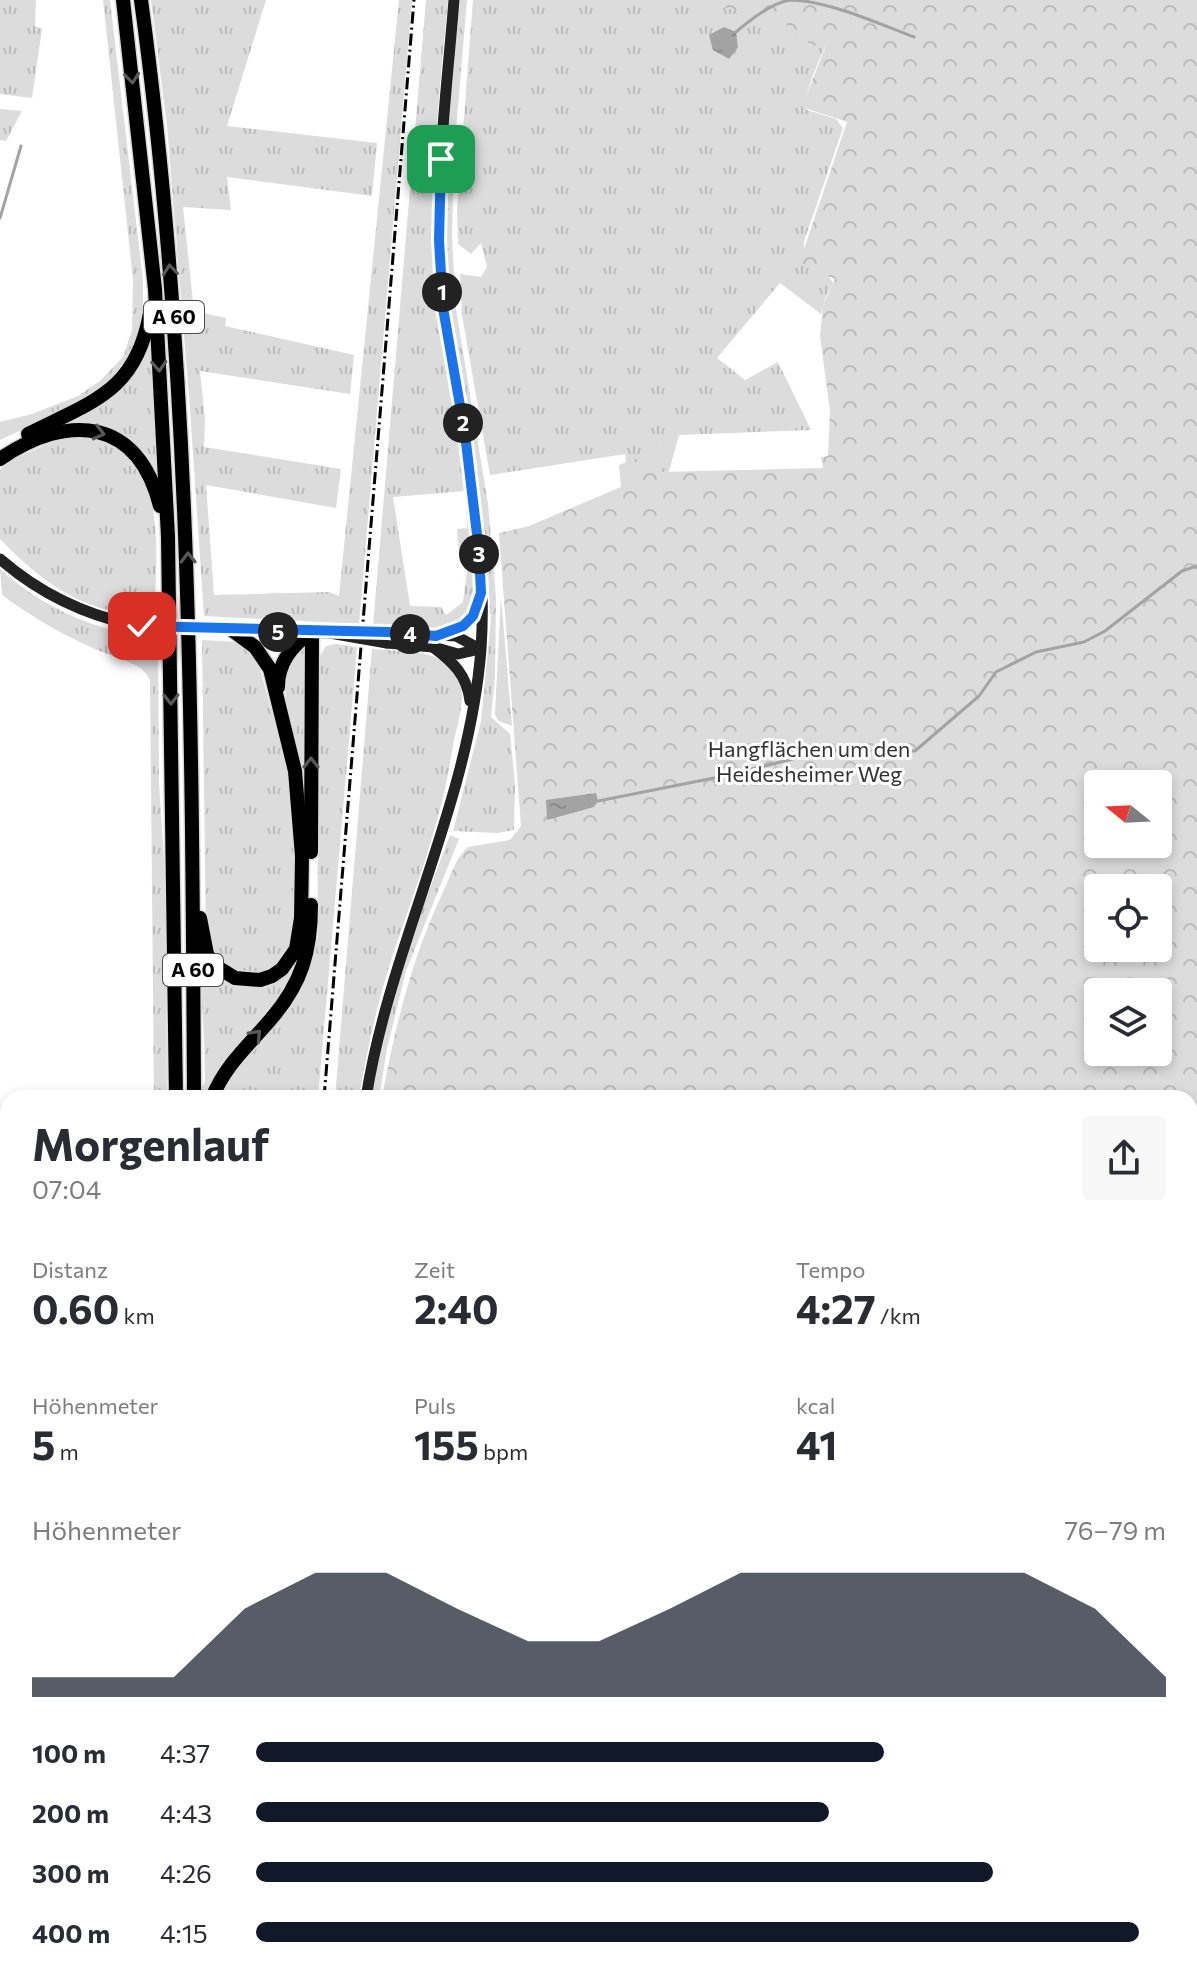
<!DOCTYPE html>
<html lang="de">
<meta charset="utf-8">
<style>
:root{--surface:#fff;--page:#f7f7f7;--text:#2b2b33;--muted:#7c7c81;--accent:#111827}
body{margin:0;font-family:Commissioner,sans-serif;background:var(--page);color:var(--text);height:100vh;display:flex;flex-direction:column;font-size:30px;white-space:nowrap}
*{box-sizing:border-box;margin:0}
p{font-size:26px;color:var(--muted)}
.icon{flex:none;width:44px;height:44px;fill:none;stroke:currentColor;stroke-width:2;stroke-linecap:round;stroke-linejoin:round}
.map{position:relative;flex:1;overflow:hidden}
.drawer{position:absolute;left:0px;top:1090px;width:1198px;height:890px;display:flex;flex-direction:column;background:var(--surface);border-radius:24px 24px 0 0;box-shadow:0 4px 12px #0003}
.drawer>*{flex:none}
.needle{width:52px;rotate:288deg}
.buttons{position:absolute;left:1084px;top:770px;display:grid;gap:16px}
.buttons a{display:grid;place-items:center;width:88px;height:88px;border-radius:8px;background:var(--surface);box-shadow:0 4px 12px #0003;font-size:40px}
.pin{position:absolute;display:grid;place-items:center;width:68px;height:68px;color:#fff;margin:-34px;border-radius:16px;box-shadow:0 4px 12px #0006}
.km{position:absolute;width:40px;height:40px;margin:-20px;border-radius:50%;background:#222;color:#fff;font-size:22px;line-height:40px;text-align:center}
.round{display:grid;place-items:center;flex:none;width:84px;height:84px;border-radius:8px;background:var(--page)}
.summary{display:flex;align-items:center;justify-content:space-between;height:136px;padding:0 32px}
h1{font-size:44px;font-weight:700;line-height:60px}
.metrics{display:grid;grid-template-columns:repeat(3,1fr);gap:12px;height:136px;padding:8px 32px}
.metrics div{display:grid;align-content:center}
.metrics b{font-size:40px;font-weight:700}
.metrics small{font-size:22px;font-weight:400}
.metrics p{font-size:22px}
.chart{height:224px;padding:16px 32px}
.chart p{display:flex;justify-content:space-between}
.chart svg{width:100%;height:144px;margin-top:8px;fill:var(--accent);opacity:.7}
ul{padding:0 32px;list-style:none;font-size:26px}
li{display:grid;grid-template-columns:128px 96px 1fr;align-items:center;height:60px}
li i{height:20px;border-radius:10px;background:var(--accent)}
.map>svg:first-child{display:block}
</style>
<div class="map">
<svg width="1197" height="1979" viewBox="0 0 1197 1979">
<defs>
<pattern id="grass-tufts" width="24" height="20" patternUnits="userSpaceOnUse" patternTransform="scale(2)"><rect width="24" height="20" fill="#dcdcdc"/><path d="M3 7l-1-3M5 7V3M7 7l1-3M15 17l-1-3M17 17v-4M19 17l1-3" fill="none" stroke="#bbb"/></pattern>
<pattern id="park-crowns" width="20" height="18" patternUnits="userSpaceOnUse" patternTransform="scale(2)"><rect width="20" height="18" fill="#dcdcdc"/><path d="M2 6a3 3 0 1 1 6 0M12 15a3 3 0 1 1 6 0" fill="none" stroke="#bbb"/></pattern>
<pattern id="water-ripples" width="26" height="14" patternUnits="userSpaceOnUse" patternTransform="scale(2)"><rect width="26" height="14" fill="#a3a3a3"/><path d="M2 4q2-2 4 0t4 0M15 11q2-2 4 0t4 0" fill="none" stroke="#8b8b8b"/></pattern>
</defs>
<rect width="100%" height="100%" fill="#fff"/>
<g fill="url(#grass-tufts)" fill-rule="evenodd">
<polygon points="0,0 36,0 35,26 42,29 32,98 0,94"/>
<polygon points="103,0 110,0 143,280 143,323 140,337 117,378 70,407 0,440 0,422 32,414 78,396 100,381 123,357 132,331 133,280"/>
<polygon points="151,0 266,0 227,126 377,143 372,196 227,177 231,210 183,207 194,311 226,318 225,326 354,355 350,394 200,371 205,419 204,447 341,469 336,508 206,485 214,595 329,592 339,596 399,0 412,0 359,624 204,616 190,409 167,126"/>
<path d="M 426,0 L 448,0 C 439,99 427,198 436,298 C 437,314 442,330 444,346 C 451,388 458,430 465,472 C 470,503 484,591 466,616 C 448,641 399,628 373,626 ZM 465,491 L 467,528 L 457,529 L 459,551 L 467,571 L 463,602 L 446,615 L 441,607 L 410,606 L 393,497 Z"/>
<polygon points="460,0 467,0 454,153 452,237 456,309 488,504 496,598 495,676 491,717 510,734 515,784 514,830 498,833 453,831 481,721 491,619 484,530 470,432 448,307 443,237 445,154"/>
<path d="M 473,0 L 863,0 C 857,3 851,6 846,11 C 834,22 800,96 807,110 L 836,119 L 843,128 L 804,241 L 804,257 L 828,275 L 833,283 L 825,299 L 821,314 L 780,283 L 717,358 L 745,380 L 778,362 L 811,430 L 679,435 L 655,523 L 633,522 L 625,454 L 490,475 L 462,315 L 460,274 L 481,277 L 487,267 L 481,243 L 471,254 L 458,244 L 457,209 Z"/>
<polygon points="0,109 22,111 6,141 0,140"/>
<polygon points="151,334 158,480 126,440 44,432 114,393"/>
<path d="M 66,436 C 74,436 84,435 91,436 C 171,454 155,554 155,616 C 139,614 120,613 104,609 C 63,598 29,569 0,539 L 0,470 L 11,460 Z"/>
<path d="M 0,569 C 43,608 100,634 158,637 L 159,783 L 165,875 L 167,1098 L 154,1098 L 150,681 C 145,665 125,661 110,655 C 71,640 36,620 2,595 Z"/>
<polygon points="501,597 512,726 498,721 495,714"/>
<path d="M 202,640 L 239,642 L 253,654 L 260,669 L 286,763 L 293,801 L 295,912 L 291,942 L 277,963 L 258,976 C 225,971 217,968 206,936 Z"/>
<polygon points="336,644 357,647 318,1098 221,1098 237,1065 285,1013 309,973 318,937 317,661 326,646"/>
<path d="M 302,646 L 305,649 L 307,825 C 299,781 280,715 287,672 C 289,661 294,654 302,646 Z"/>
<path d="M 372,649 C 401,652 438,647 456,674 C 470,696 455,728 452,751 C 441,826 412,896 389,967 C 376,1009 366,1054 359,1098 L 335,1098 Z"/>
<polygon points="450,835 459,839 406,971 387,1049 379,1098 371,1098 385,1021 416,925"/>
<path d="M 303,940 L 299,969 L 277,1007 L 207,1098 L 201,1098 L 201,1089 L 205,1081 C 205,1036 200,992 201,947 L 209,964 L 259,985 Z"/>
<polygon points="0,1777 8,1778 8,1845 0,1844"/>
<polygon points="366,1972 502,1972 505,1976 400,1979"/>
</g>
<path fill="url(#park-crowns)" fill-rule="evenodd" d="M 696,0 L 1197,0 L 1197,1979 L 522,1979 L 517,1972 L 1190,1972 L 1190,1098 L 382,1098 C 395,1026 412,957 444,890 C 451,875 455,859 468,847 L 510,840 L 521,826 L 499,533 L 529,526 L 621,487 L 619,465 L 648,454 L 662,437 L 662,472 L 823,468 L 821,457 L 828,456 L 830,411 L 820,336 L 823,305 L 835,279 L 795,261 L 804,249 L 847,122 L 802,107 L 831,32 L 827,30 L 814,47 L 784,23 ZM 1098,784 L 1158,784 L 1158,844 L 1098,844 ZM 1098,888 L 1158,888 L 1158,948 L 1098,948 ZM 1098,992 L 1158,992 L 1158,1052 L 1098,1052 Z"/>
<g fill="url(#water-ripples)">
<polygon points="724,27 736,32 738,47 729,59 713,50 709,35"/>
<polygon points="596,793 598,801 594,807 547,820 546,800"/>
</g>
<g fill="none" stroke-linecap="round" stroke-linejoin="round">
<g stroke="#a3a3a3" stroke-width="3">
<path d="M 736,32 C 750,20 771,3 790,0 C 826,0 880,24 914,37"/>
<polyline points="0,218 21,146"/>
<polyline points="598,801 724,776 825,751 915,751 979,696 996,672 1036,652 1084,642 1105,631 1182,571 1197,566"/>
</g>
<defs>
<g id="highway">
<polyline points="123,0 155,289 168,537 176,1098"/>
<path d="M 141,0 C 191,364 192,731 194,1098"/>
<path d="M 28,434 C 93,401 136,392 150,313"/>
<path d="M 0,459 C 68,412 138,418 160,506"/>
<path d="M 278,687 C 278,662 292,645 312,632"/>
<polyline points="311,852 312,632"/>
<polyline points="200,918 207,954 214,965 235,978 260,980 272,976 282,969 296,949 301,918 302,856 295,771 270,669 255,647 232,630"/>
<path d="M 212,1098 C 225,1065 249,1045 271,1019 C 302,983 311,951 311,905"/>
<polyline points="183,1972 183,1979"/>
<polyline points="201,1972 201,1979"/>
</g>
</defs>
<use href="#highway" stroke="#dbdbdb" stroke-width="17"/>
<g stroke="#222" stroke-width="11">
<path d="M 0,559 C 39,593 82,614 133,625"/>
<polyline points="231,630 330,633"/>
<polyline points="388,632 456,636 480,649"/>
<path d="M 444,634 C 462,629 474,619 480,601"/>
<polyline points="387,643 433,647 458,654 480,649"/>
<path d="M 433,647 C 453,662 467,675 470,701"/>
<path d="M 366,1098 C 390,945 469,805 481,649 C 487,562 472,475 457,391 C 452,363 446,335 443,307 C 431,205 446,102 454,0"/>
<polyline points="508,1972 514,1979"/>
</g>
<use href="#highway" stroke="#000" stroke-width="14"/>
<g stroke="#000" stroke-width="3" stroke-dasharray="12 4 2 4" stroke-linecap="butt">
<polyline points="324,1098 414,0"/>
<polyline points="305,1972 306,1979"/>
</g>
<g stroke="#222" stroke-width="11">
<polyline points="133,625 226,630"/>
<polyline points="351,632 388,632"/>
<polyline points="330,633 387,643"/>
</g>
</g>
<defs><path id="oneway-chevron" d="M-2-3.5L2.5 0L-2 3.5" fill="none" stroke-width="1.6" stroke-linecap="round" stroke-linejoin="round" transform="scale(2)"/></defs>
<g stroke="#595959">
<use href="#oneway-chevron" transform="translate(132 78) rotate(84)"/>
<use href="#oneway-chevron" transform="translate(170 270) rotate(-96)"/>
<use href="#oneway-chevron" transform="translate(159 366) rotate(87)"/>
<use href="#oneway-chevron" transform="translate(99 433) rotate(15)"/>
<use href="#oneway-chevron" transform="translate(188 558) rotate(-91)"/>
<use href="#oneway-chevron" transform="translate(171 699) rotate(89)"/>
<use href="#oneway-chevron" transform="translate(311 763) rotate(-90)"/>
<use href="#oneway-chevron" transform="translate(256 1035) rotate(-47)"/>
</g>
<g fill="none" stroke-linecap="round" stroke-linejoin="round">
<defs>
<polyline id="route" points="142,626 388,632 436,636 463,626 473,616 481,593 479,551 465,434 443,308 439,240 441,159"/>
</defs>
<use href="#route" stroke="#fff" stroke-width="16"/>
<use href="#route" stroke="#1a73e8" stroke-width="10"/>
</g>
<g text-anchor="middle" stroke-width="6" stroke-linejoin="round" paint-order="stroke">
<g fill="#fff" stroke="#4c4c4c" stroke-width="2">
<rect x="144" y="301" width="60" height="32" rx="6"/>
<rect x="163" y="954" width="60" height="32" rx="6"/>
</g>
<g font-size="20" font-weight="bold" fill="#000">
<text x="174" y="324">A 60</text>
<text x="193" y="977">A 60</text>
</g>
<g font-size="22" fill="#333" stroke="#fff">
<text x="809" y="757">Hangflächen um den<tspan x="809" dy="25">Heidesheimer Weg</tspan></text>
</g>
</g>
</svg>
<div class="buttons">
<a><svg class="needle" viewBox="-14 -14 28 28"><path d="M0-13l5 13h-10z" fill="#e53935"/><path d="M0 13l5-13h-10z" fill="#7c7c81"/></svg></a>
<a><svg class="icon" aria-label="locate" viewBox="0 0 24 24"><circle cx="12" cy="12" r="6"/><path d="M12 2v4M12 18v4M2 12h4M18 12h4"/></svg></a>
<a><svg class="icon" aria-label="layers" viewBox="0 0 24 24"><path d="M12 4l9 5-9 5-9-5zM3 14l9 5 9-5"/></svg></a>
</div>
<div class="pin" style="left:441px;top:159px;background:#1e9e55"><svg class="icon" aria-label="arrive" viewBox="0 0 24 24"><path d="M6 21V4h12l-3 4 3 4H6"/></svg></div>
<div class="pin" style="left:142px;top:626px;background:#d93025"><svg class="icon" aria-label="check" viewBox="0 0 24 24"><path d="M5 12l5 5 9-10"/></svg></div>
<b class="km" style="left:442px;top:292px">1</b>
<b class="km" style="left:463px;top:423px">2</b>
<b class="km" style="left:479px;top:554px">3</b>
<b class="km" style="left:410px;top:634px">4</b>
<b class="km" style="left:278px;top:632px">5</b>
<section class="drawer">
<div class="summary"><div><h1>Morgenlauf</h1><p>07:04</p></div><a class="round"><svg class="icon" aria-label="share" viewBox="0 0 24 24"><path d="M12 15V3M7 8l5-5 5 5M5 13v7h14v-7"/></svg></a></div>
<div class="metrics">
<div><p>Distanz</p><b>0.60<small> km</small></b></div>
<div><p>Zeit</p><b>2:40</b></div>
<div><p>Tempo</p><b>4:27<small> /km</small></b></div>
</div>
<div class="metrics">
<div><p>Höhenmeter</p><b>5<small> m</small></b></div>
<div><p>Puls</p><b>155<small> bpm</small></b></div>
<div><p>kcal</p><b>41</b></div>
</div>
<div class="chart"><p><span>Höhenmeter</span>76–79 m</p>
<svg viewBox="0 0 160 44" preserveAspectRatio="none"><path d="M0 44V38L10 38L20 38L30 17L40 6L50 6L60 17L70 27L80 27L90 17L100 6L110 6L120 6L130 6L140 6L150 17L160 38V44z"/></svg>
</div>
<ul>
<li><b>100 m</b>4:37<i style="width:69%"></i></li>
<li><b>200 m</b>4:43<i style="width:63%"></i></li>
<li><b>300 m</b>4:26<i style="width:81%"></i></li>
<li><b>400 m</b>4:15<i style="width:97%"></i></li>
</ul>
</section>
</div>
